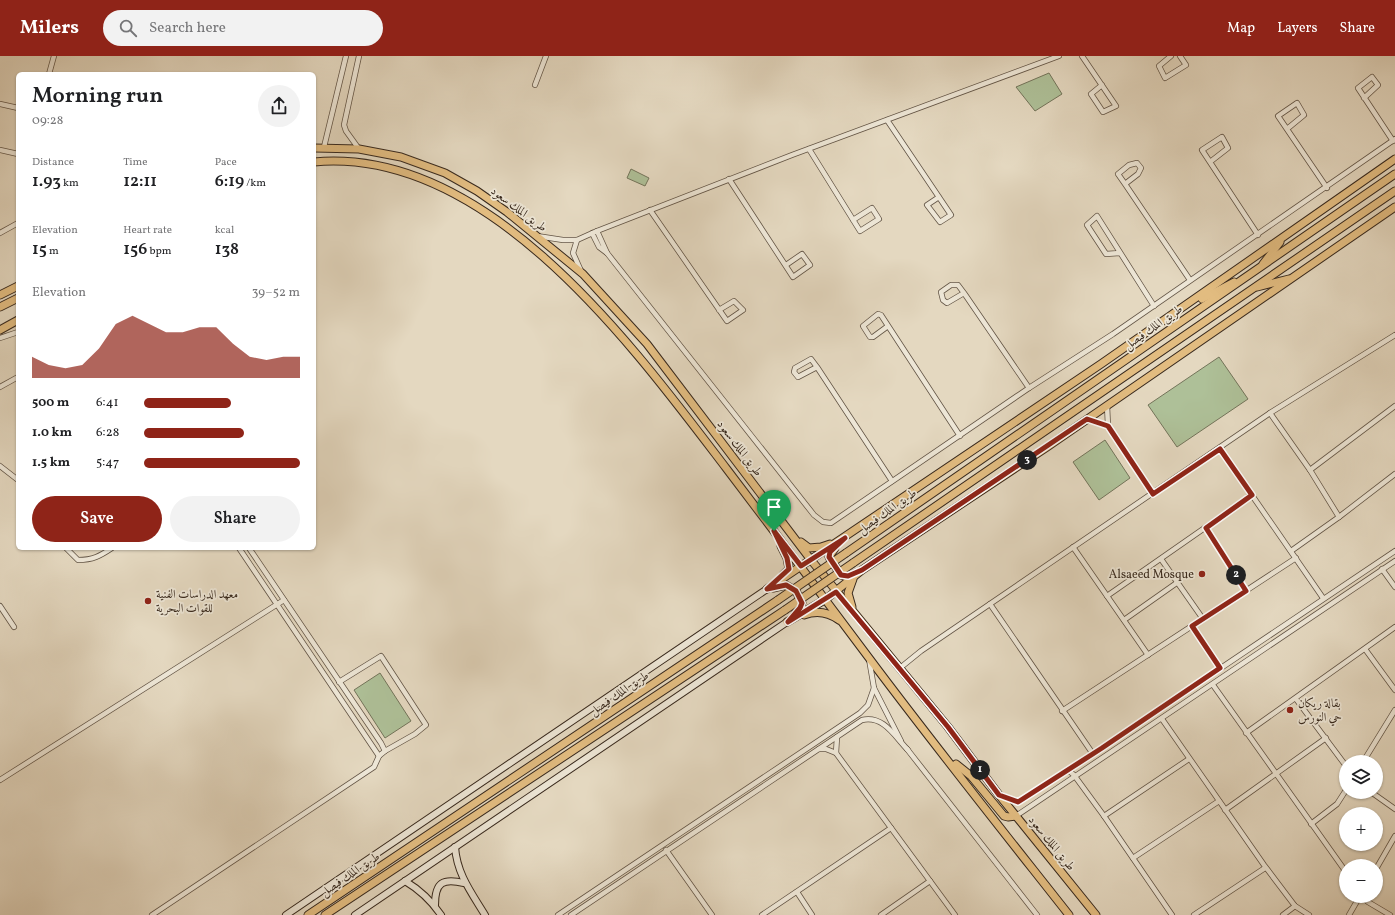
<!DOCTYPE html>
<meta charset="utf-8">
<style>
:root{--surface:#fff;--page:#f2f2f2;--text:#202124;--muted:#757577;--accent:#8f2418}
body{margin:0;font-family:Vollkorn,Amiri,serif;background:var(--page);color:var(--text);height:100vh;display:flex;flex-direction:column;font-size:15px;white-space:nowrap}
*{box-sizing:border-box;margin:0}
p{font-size:13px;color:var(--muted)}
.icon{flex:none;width:22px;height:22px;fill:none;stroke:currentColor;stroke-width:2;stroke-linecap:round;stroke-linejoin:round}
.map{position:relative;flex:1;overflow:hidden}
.sheet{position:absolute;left:16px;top:16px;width:300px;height:478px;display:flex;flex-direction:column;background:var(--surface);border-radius:6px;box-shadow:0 1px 3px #0004}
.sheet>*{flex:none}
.tools{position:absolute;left:1339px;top:699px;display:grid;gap:8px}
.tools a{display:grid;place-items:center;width:44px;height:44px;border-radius:50%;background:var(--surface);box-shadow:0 1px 3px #0004;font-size:20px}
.pin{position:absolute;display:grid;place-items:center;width:34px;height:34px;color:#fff;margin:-41px -17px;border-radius:50% 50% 50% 0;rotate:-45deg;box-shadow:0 0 4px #0007}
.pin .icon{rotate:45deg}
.km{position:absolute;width:20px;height:20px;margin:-10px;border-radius:50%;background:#222;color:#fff;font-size:11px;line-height:20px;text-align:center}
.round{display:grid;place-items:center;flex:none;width:42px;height:42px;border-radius:21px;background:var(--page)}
.head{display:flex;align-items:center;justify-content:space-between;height:68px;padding:0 16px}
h1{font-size:22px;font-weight:600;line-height:30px}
.stats{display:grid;grid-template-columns:repeat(3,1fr);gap:6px;height:68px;padding:4px 16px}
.stats div{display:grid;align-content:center}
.stats b{font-size:17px;font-weight:600}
.stats small{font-size:11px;font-weight:400}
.stats p{font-size:11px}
.chart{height:112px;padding:8px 16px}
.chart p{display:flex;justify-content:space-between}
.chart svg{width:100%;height:72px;margin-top:4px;fill:var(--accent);opacity:.7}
.button{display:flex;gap:8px;margin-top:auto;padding:8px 16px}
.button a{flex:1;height:46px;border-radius:24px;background:var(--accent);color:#fff;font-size:16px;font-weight:600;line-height:46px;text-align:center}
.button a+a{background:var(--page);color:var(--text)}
ul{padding:0 16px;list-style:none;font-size:13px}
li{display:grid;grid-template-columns:64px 48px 1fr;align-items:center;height:30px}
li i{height:10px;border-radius:5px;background:var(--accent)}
header{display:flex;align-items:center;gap:24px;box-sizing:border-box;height:56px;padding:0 20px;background:var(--accent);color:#fff}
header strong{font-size:19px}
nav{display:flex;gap:22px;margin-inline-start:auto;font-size:14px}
.search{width:280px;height:36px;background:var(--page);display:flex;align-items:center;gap:10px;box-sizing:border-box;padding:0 14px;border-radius:22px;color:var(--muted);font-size:15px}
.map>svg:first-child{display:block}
</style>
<header>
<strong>Milers</strong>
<div class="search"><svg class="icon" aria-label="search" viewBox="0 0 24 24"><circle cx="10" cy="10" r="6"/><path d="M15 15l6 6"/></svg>Search here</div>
<nav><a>Map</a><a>Layers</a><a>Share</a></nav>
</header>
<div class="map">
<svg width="1395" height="859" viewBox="0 0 1395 859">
<rect width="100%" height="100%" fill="#e4d8c0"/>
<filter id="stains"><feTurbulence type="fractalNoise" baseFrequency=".005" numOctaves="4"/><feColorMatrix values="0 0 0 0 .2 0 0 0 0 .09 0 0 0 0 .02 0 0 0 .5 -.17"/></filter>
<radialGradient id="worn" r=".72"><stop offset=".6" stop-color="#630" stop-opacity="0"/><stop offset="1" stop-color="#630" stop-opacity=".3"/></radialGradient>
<g fill="#aec098" stroke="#73745a">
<polygon points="1049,17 1062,38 1035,55 1016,31"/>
<polygon points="631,113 649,122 645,130 627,122"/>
<polygon points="1219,301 1248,343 1177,391 1148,349"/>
<polygon points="1105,384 1130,422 1099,444 1073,406"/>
<polygon points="380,617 411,665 385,682 354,634"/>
</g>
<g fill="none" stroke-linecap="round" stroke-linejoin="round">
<defs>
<g id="minor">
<polyline points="359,0 344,69 346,75 359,93"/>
<polyline points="1082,0 1116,50 1103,56 1091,38 1102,29"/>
<polyline points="1171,0 1159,10 1165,22 1186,9 1180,0"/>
<polyline points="49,18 54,0"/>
<polyline points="535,29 546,0"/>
<polyline points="1364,42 1378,29 1372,21 1358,32 1393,85"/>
<polyline points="0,48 18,52"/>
<polyline points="887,64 951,159 940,166 927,149 939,141"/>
<polyline points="1287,73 1304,59 1297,47 1278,60 1327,132"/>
<polyline points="324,91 346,0"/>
<polyline points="809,93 860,175 879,163 872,152 853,164"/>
<polyline points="0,94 18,98"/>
<polyline points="1210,106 1228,92 1222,81 1202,94 1258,179"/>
<polyline points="729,123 793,221 810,209 802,198 786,209"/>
<polyline points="1125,128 1138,118 1141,112 1137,107 1129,109 1118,118 1125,128 1190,224"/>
<polyline points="650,154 727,265 743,254 734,245 719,254"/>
<polyline points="597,175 792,99 1059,0"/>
<polyline points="0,177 18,167"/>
<polyline points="537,180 563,184 577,184 573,197 581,215"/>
<polyline points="577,184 597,175 607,197 599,191 592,177"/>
<polyline points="607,197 814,459 823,466 831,467 1029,332 1113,278 1395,83"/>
<polyline points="1120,197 1106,198 1087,169 1097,160 1154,250"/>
<polyline points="964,237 947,247 943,244 941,236 951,229 958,229 964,237 1029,332"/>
<polyline points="888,270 873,281 870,281 863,270 878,258 881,259 960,380"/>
<polyline points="0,282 18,276"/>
<polyline points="817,311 798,321 794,316 795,312 811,303 817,311 892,425"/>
<polyline points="0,331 18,321"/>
<polyline points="1107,349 1108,370 1153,438"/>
<polyline points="1270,357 1310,414 1339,461 1291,495"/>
<polyline points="1087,363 1108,370"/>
<polyline points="1220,393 1323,542"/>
<polyline points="0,410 18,424"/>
<polyline points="1310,414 1395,350"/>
<polyline points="1339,461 1395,418"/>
<polyline points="1206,472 1246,535"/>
<polyline points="1073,491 1148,599"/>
<path d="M 66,492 L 78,504 C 93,504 100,500 112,492"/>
<polyline points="239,492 379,700 385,695 381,687 249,492"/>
<polyline points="1161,503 1203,563"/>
<polyline points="1382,513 1395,531"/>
<polyline points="1107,540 1252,439"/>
<polyline points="990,548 1093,698"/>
<polyline points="0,550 14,571"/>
<polyline points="1124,564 1178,526"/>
<polyline points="1192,570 1220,612"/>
<polyline points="1365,593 1395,634"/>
<polyline points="869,603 874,632 901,685"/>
<polyline points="900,612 921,595 1270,357 1395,279"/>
<polyline points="339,626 381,600 426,669 415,678 385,695"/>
<polyline points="1213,629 1346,816"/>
<polyline points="1296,643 1346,710"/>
<polyline points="1062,655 1296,502"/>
<polyline points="1162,663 1264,809 1295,850 1309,859"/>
<polyline points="1246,677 1395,571"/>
<polyline points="819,693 826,693 836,697 955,859"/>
<polyline points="907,693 1037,859"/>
<polyline points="836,697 837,681"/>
<polyline points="1363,706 1395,654"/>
<polyline points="1068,714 1074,719 1104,760 1172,859"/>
<polyline points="0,724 284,544"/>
<polyline points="1371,736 1395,753"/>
<polyline points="1001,739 1018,746 1102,692 1395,495"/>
<polyline points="1225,754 1326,682"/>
<polyline points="1016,760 1395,505"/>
<polyline points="1104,760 1189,703"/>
<polyline points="1311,768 1337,748 1346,734"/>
<polyline points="666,794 712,859"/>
<polyline points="1133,802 1219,745"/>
<polyline points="1376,813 1395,780"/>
<polyline points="797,836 812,859"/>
<polyline points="1363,840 1368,846 1390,859"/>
<polyline points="152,859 374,711 379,700"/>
<polyline points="558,859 860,657 868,649 874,632"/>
<path d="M 571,859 L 862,664 C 884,659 895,681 908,694"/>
<polyline points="762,859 891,772"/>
<polyline points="881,859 930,825"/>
<polyline points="1194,859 1265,812"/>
<polyline points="1283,859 1295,850"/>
<polyline points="1349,859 1360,840"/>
</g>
<g id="secondary">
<path d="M 455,791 C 457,818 471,836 485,859"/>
<path d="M 405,825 C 420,834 431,844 441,859"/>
<path d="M 435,849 C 435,826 443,822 464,827"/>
<polyline points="286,859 767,533"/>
<polyline points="355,859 787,566"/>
</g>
<g id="primary">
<polyline points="314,92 359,93 401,101 445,117 477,135 507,156 583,218 647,288 811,504 948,671 999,739 1096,859"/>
<path d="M 314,106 C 488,90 633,290 726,412 C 774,475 822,539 869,602 C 934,689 1002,774 1069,859"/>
<polyline points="1263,208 1280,186"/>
<polyline points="1257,231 1289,223"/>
<polyline points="0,239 18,230"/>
<polyline points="1202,243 1234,226"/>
<polyline points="0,251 18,242"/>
<polyline points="0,274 18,264"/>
<polyline points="801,486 809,492 821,491 830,488"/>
<polyline points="781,490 787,502 789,513 783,519"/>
<polyline points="835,492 829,501 841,519 848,521 856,517"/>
<polyline points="773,532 786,529 796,535 802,547 794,560"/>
<polyline points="767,533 1101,308 1395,103"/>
<polyline points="852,551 848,537 853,523"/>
<path d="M 804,559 C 817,554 828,556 839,564"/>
<polyline points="787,566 826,543 862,514 1047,391 1395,151"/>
<polyline points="956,708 971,720 1004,760 1008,761 1016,760"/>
</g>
<g id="trunk">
<polyline points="846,497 1395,118"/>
<polyline points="853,507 1395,135"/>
<polyline points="308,859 778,544"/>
<polyline points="325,859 785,554"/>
</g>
</defs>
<use href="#minor" stroke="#635546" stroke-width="6"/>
<use href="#secondary" stroke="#38291d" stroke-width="8"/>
<use href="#primary" stroke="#38291d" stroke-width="9"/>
<use href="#trunk" stroke="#38291d" stroke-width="9"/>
<use href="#minor" stroke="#ede6d6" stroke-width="4.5"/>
<use href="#secondary" stroke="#ede6d6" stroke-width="6"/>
<use href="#primary" stroke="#e2bc80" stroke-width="7"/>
<use href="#trunk" stroke="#e2bc80" stroke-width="7"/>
<defs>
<g id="trunk-bridge">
<polyline points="778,544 846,497"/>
<polyline points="785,554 853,507"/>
</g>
</defs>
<use href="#trunk-bridge" stroke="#38291d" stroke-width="9" stroke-linecap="butt"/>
<use href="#trunk-bridge" stroke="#e2bc80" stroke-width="7"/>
</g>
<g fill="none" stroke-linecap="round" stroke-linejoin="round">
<defs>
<polygon id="route" points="1087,363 1108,370 1153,438 1220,393 1252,439 1206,472 1246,535 1192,570 1220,612 1102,692 1018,746 999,739 948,671 836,536 788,566 800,552 802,547 796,535 786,529 767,533 789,513 787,502 774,475 801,510 845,482 830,496 829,501 841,519 848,520 862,514"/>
</defs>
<use href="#route" stroke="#fff" stroke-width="8"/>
<use href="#route" stroke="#8f2418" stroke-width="5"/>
</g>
<g fill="#8f2418" stroke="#ede6d6" stroke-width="1.5">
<circle cx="1202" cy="518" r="4"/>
<circle cx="148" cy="545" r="4"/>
<circle cx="1290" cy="654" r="4"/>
</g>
<g text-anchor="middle" stroke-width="3.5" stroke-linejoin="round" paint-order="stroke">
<g font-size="12" fill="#38291d" stroke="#ede6d6">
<text transform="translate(519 153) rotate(37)" y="4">طريق الملك سعود</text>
<text transform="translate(1153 271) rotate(-35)" y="4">طريق الملك فيصل</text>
<text transform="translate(740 392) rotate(53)" y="4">طريق الملك سعود</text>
<text transform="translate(887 455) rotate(-35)" y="4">طريق الملك فيصل</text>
<text transform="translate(619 637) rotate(-34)" y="4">طريق الملك فيصل</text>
<text transform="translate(1052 787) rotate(51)" y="4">طريق الملك سعود</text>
<text transform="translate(350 818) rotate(-34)" y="4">طريق الملك فيصل</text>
</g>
<g font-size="12" fill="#38291d" stroke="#ede6d6" text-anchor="start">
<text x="1194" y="522" text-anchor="end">Alsaeed Mosque</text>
<text x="156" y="542">معهد الدراسات الفنية<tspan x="156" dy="14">للقوات البحرية</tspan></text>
<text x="1298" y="651">بقالة ريكان<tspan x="1298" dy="14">حي النورس</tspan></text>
</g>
</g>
<rect width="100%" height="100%" filter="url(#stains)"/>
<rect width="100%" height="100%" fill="url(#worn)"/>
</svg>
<div class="tools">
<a><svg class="icon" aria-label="layers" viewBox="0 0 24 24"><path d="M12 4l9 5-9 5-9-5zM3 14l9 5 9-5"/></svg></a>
<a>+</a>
<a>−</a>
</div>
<div class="pin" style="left:774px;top:475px;background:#1e9e55"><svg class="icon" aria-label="arrive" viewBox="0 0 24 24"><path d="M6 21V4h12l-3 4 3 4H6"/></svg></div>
<b class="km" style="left:980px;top:714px">1</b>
<b class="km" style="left:1236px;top:519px">2</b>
<b class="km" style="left:1027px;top:404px">3</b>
<section class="sheet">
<div class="head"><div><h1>Morning run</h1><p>09:28</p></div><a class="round"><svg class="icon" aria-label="share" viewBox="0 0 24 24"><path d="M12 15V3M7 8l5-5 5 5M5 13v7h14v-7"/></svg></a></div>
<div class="stats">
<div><p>Distance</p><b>1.93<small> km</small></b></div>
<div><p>Time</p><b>12:11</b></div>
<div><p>Pace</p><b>6:19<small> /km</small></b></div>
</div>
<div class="stats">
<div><p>Elevation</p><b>15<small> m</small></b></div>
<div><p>Heart rate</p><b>156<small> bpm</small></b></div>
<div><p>kcal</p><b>138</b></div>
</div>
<div class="chart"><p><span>Elevation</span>39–52 m</p>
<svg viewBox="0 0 160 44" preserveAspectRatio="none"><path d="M0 44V31L10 36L20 38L30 36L40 26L50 11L60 6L70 11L80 16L90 16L100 13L110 13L120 23L130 31L140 33L150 31L160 31V44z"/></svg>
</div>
<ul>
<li><b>500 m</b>6:41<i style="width:56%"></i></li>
<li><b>1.0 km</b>6:28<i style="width:64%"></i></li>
<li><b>1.5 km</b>5:47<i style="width:100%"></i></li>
</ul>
<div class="button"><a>Save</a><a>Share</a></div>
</section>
</div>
